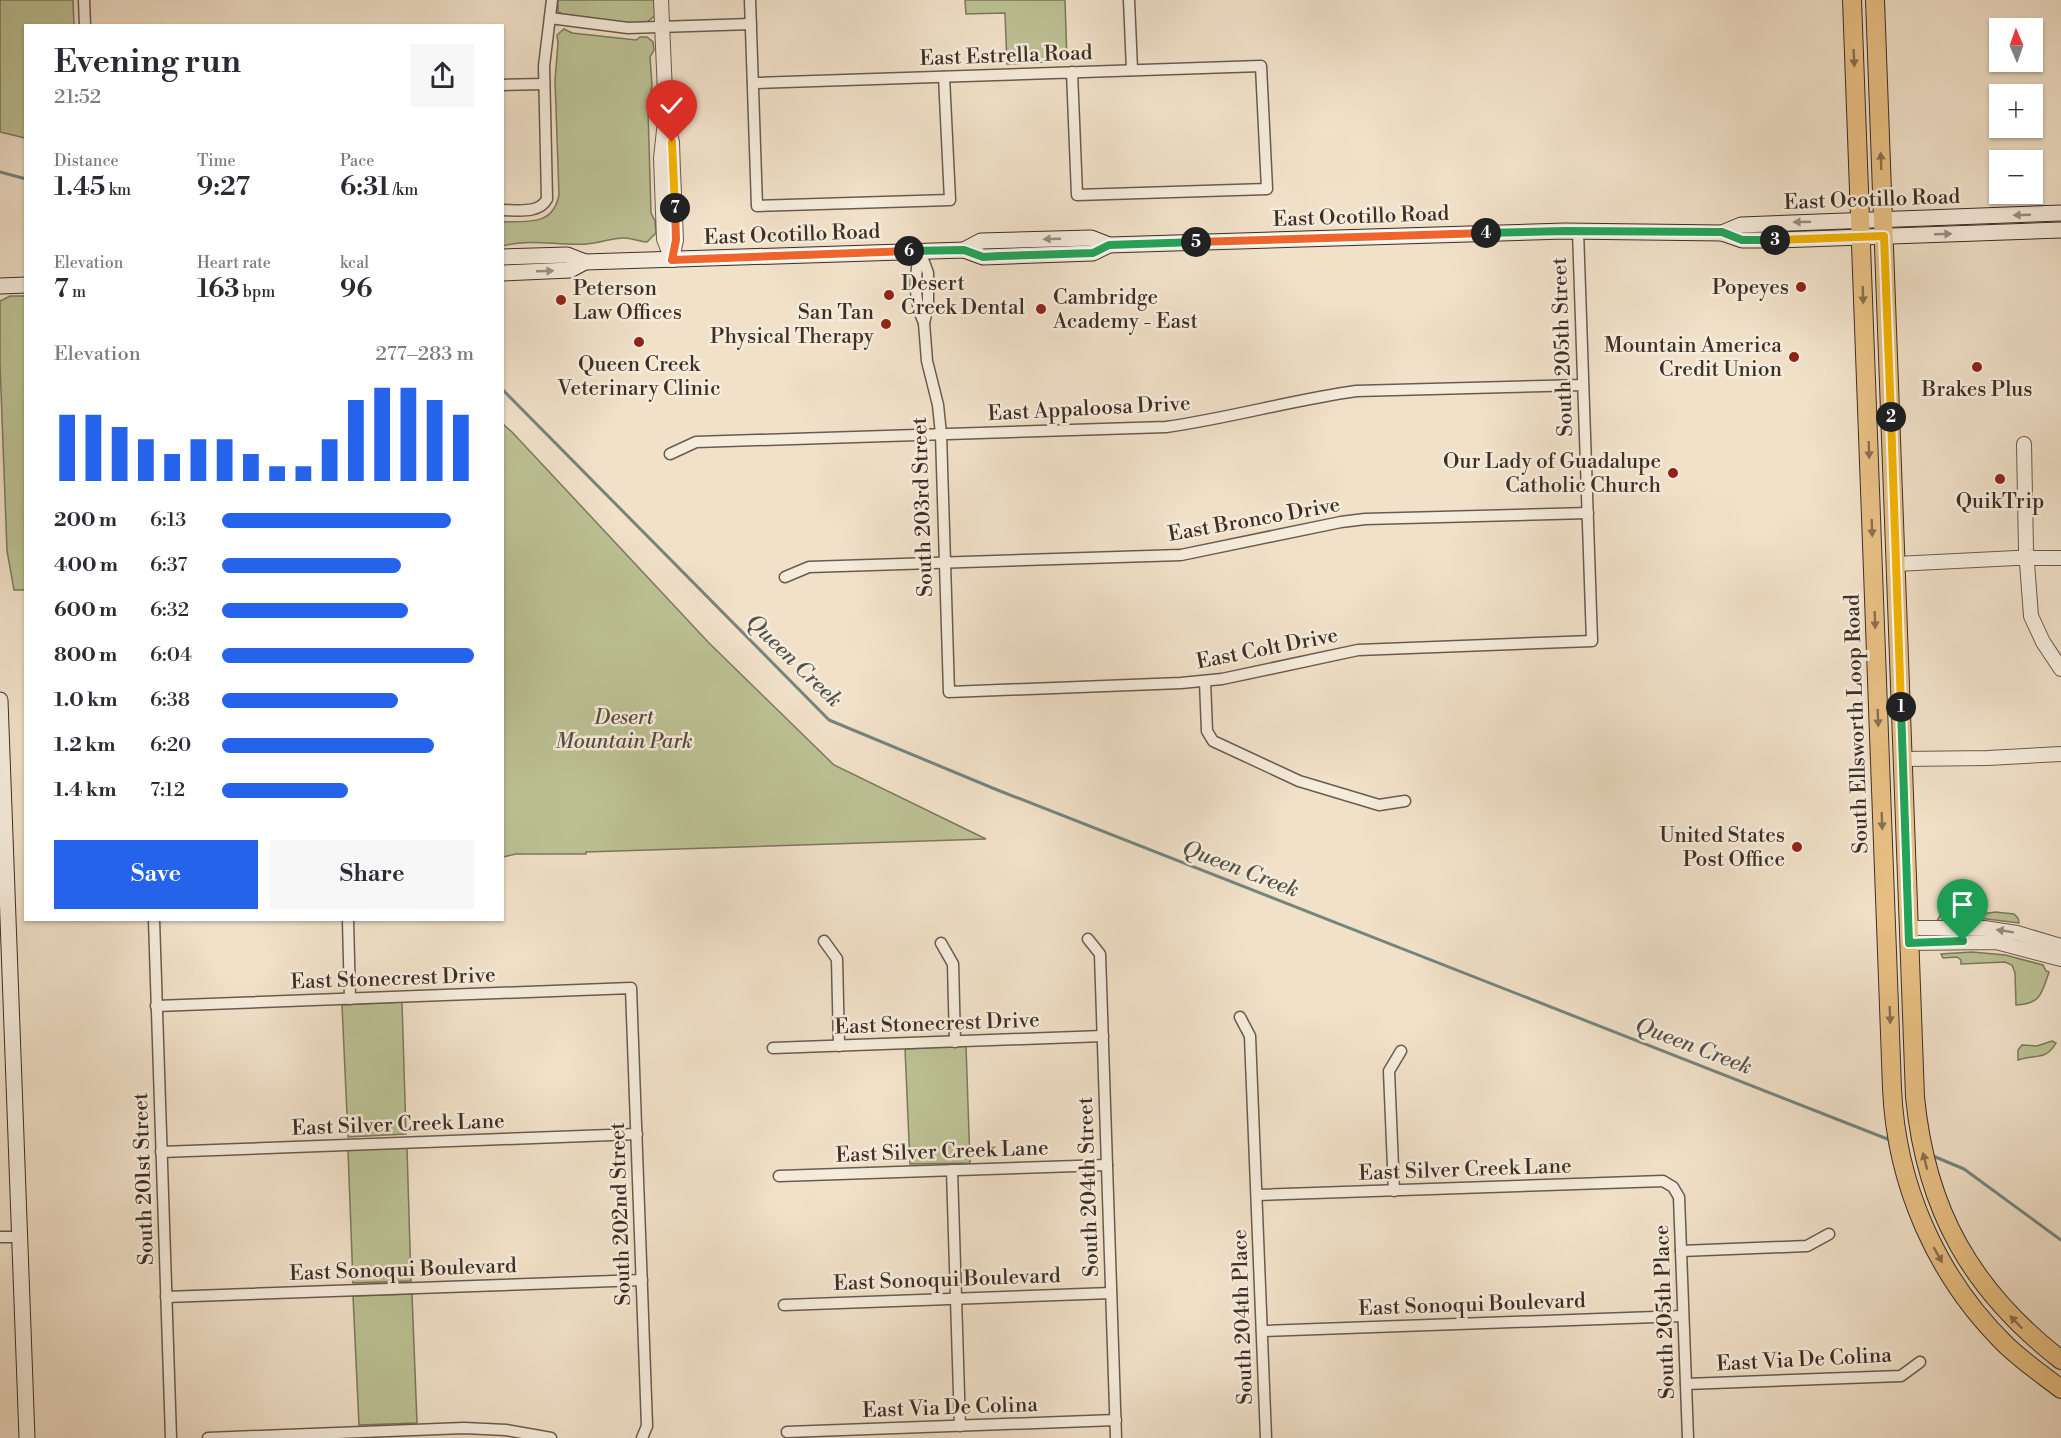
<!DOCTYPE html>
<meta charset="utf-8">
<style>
:root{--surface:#fff;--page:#f7f7f7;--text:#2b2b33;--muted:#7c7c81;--accent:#2563eb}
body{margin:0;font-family:"Libre Bodoni",serif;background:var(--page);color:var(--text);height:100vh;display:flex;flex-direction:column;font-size:22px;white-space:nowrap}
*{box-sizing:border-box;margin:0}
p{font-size:20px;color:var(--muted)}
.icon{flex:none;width:33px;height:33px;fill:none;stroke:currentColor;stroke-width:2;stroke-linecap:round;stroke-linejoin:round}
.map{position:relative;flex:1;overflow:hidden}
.panel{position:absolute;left:24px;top:24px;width:480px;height:897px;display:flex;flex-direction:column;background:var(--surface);border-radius:0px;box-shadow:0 2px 4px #0004}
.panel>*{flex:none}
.needle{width:39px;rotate:358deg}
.fabs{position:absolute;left:1989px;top:18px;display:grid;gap:12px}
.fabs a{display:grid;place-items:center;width:54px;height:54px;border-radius:0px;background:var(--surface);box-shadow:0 2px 4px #0004;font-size:30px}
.pin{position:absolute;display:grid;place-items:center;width:51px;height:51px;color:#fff;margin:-62px -26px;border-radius:50% 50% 50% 0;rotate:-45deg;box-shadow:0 0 6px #0007}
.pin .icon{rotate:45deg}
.km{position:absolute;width:30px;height:30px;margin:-15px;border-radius:50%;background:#222;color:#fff;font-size:16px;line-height:30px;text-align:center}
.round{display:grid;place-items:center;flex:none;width:63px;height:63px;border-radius:0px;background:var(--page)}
.overview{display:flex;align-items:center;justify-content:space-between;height:102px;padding:0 30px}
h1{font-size:33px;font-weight:600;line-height:45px}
.figures{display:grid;grid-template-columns:repeat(3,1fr);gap:9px;height:102px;padding:6px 30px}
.figures div{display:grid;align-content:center}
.figures b{font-size:26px;font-weight:600}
.figures small{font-size:16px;font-weight:400}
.figures p{font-size:16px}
.chart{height:168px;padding:12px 30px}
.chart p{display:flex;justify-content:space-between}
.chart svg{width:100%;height:108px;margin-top:6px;stroke:var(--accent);stroke-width:6}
.button{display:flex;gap:12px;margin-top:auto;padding:12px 30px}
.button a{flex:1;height:69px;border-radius:0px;background:var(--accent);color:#fff;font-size:24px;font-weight:600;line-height:69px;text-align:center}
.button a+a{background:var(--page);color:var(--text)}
ul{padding:0 30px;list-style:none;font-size:20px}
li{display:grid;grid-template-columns:96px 72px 1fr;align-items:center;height:45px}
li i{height:15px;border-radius:8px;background:var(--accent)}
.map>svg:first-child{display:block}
</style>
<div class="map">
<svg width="2061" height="1438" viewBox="0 0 2061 1438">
<rect width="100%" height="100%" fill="#f1e1c9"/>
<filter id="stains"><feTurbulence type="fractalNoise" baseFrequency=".00333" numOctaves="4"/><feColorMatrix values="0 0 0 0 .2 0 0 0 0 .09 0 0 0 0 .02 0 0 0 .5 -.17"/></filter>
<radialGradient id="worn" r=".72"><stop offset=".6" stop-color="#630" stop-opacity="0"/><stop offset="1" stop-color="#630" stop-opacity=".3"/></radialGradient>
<g fill="#bcc295" stroke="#7c785e" stroke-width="1.5">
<polygon points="0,0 73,0 74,25 26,26 25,138 0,132"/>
<polygon points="558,0 655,0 656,15 647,22 627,23 563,14 558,12"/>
<polygon points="965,0 1065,0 1067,61 1007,64 1005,13 966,14"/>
<path d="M 564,29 L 572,33 L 636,40 L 640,37 L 647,37 L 653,42 L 654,50 L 650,57 L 652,85 L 648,110 L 651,213 L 655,221 L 656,233 L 647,242 C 639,242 633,238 624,238 C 611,238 600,243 587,244 C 558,246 531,238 503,246 L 503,222 C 528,221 553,226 559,195 L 555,80 L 558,43 L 557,35 Z"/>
<polygon points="10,296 25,296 25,590 14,590 7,551 0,364 0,301"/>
<polygon points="503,424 512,432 709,643 834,765 986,839 586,852 586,854 516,854 503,857"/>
<polygon points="1960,904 1966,911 1962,920 1937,921 1941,914 1954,914"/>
<polygon points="1995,912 2014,914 2018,918 2019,923 1978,918 1983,914"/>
<path d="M 1972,952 L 2005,955 L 2043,965 L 2046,971 L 2049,972 C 2042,993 2041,1004 2016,1005 L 2015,973 L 2012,965 L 2005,962 L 1961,964 L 1961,960 L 1957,957 L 1943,958 L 1941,954 Z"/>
<polygon points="402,1002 406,1134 348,1137 342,1005"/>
<path d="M 2052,1041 L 2056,1043 C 2046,1061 2035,1054 2018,1060 L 2018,1050 L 2022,1045 L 2037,1046 Z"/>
<polygon points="966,1046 970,1163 910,1164 905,1049"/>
<polygon points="407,1148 411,1281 353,1283 348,1150"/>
<polygon points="412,1294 417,1423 359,1425 353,1296"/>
</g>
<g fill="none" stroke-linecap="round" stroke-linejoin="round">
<g stroke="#75847d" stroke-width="3">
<polyline points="0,172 26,179"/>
<polyline points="502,389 829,720 995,789 1890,1140"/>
<polyline points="1933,1156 1964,1169 2061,1240"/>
</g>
<defs>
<g id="minor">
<polyline points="84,0 85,26"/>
<polyline points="750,0 757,206 950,200 944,77"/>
<polyline points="1129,0 1132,70"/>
<polyline points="550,18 628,28 751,24"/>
<polyline points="753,83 1261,66 1267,189 1077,195 1072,72"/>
<polyline points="502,85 544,84"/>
<path d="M 502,210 C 518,210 539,214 547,199 L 544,66 L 552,0"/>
<polyline points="920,251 928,273 928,306 924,323 927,361 938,405 941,434 949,692 1181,683 1222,679 1358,650 1592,641 1578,231"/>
<path d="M 919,253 C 915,279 913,299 924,323"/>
<path d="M 670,454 L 696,442 L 1166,427 C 1230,418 1292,400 1356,391 L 1583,385"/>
<polyline points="785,577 809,567 1181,555 1341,522 1365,519 1588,513"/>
<polyline points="1205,681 1207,731 1213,741 1299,781 1379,805 1405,801"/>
<polyline points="154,920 171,1438"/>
<polyline points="348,920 350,999"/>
<polyline points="1088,939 1100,954 1116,1438"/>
<polyline points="824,941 837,959 839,1046"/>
<polyline points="941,943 953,964 955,1042"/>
<polyline points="156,1006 631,988 647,1426 642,1438"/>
<polyline points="1240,1017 1250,1036 1266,1438"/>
<polyline points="773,1048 1103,1036"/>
<polyline points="161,1152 637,1134"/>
<polyline points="952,1170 960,1426"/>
<polyline points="779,1176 1107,1165"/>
<polyline points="1394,1191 1389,1071 1401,1051"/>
<polyline points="1257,1195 1663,1181 1673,1187 1679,1197 1688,1438"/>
<polyline points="0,1237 19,1237"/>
<polyline points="1681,1251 1807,1246 1829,1234"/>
<polyline points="166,1297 642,1280"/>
<polyline points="784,1305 1111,1293"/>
<polyline points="1262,1331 1683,1316"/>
<polyline points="1686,1384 1901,1376 1920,1362"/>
<polyline points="787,1432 1116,1420"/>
<polyline points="208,1438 464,1428 506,1430 551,1438"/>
</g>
<g id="tertiary">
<polyline points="661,0 666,116 672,142 673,171 676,240 672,260"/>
<polyline points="665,121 661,158 664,239 672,260"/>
<polyline points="2024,444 2026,550 2031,616 2043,642 2061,669"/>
<polyline points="1896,564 2016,558 2061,558"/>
<polyline points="1903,759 1988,758 2061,754"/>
<polyline points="1909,928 1984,928 2017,933 2061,946"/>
<polyline points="1909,943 1996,942 2061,959"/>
</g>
<g id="secondary">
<polyline points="1722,233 1741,225 2061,213"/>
<polyline points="964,250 981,241 1091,238 1109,245 1565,231 1722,233 1742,240 1778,240 2061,230"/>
<polyline points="502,257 567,255 585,262 964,250 983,257 1093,253 1109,245"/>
<polyline points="502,273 570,270 585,262"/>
<polyline points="0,286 26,285"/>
<polyline points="0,700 27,1438"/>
</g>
<g id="primary">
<path d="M 1852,0 L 1892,1088 C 1896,1185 1937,1278 2007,1346 C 2024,1362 2043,1375 2061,1389"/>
<path d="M 1875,0 L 1915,1097 C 1926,1210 1971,1290 2061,1360"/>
</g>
</defs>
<use href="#minor" stroke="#6a5b4f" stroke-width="13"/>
<use href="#tertiary" stroke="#6a5b4f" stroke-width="16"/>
<use href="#secondary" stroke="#3d2e26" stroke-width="17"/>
<use href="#primary" stroke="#3d2e26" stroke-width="20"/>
<use href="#minor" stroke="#f6ecdc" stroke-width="10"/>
<use href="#tertiary" stroke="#f6ecdc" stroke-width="14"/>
<use href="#secondary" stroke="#f6ecdc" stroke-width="15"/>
<use href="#primary" stroke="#e8c084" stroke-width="18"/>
</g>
<defs><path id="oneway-solid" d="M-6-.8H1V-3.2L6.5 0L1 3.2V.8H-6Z" transform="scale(1.5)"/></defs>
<g fill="#8a7050">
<use href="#oneway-solid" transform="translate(1854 58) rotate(87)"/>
<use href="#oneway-solid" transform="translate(1881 161) rotate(-92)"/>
<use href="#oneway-solid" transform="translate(1863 295) rotate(88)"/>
<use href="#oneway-solid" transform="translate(1869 450) rotate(88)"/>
<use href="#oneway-solid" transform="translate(1872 528) rotate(88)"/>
<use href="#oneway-solid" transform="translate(1875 620) rotate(88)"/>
<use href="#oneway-solid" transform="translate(1878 718) rotate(88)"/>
<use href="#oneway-solid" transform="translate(1882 821) rotate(88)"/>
<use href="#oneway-solid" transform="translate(1890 1015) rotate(88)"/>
<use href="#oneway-solid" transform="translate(1925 1161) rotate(-104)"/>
<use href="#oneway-solid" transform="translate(1938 1255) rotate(61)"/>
<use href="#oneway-solid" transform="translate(2016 1322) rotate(-134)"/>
</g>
<g fill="#9a8d81">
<use href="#oneway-solid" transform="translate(2022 215) rotate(178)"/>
<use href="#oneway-solid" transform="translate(1802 222) rotate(178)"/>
<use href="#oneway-solid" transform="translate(1943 234) rotate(-2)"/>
<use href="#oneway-solid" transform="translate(1052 239) rotate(178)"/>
<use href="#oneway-solid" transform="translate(545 271) rotate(-2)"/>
<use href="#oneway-solid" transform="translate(2005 931) rotate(-171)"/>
</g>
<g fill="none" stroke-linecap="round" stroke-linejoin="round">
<defs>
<polyline id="split-1" points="1901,707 1909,943 1963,941"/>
<polyline id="split-2" points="1891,417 1901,707"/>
<polyline id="split-3" points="1775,240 1884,236 1891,417"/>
<polyline id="split-4" points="1486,233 1565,231 1722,232 1742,240 1775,240"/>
<polyline id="split-5" points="1196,242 1486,233"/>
<polyline id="split-6" points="909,251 964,250 983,257 1000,256 1093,253 1109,245 1196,242"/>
<polyline id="split-7" points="675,208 676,240 672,260 909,251"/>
<polyline id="split-8" points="672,142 675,208"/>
</defs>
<use href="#split-1" stroke="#fff" stroke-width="12"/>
<use href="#split-2" stroke="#fff" stroke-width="12"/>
<use href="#split-3" stroke="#fff" stroke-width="12"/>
<use href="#split-4" stroke="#fff" stroke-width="12"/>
<use href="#split-5" stroke="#fff" stroke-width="12"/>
<use href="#split-6" stroke="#fff" stroke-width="12"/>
<use href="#split-7" stroke="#fff" stroke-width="12"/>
<use href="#split-8" stroke="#fff" stroke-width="12"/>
<use href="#split-1" stroke="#22a559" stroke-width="8"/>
<use href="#split-2" stroke="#f5b400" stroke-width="8"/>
<use href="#split-3" stroke="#f5b400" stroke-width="8"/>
<use href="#split-4" stroke="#22a559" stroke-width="8"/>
<use href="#split-5" stroke="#f0652b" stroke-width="8"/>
<use href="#split-6" stroke="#22a559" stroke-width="8"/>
<use href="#split-7" stroke="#f0652b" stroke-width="8"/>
<use href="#split-8" stroke="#f5b400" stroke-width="8"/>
</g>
<g fill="#8f2418" stroke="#f6ecdc" stroke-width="2">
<circle cx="1801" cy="287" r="6"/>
<circle cx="889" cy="295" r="6"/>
<circle cx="561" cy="300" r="6"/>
<circle cx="1041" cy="309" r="6"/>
<circle cx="886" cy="324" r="6"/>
<circle cx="639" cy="342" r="6"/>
<circle cx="1794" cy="357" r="6"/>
<circle cx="1977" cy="367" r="6"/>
<circle cx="1673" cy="473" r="6"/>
<circle cx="2000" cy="479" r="6"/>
<circle cx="1797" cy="847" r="6"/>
</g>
<g text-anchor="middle" stroke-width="5" stroke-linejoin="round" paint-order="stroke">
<g font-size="21" fill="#3d2e26" stroke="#f6ecdc">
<text transform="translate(1006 55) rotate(-2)" y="7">East Estrella Road</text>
<text transform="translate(1872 199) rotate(-2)" y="7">East Ocotillo Road</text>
<text transform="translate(1361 216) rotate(-2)" y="7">East Ocotillo Road</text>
<text transform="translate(792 234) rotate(-2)" y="7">East Ocotillo Road</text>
<text transform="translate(1562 347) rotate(-92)" y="7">South 205th Street</text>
<text transform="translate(1089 408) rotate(-3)" y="7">East Appaloosa Drive</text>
<text transform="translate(922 507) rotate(-92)" y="7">South 203rd Street</text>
<text transform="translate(1254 519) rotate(-10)" y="7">East Bronco Drive</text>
<text transform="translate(1267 648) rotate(-11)" y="7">East Colt Drive</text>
<text transform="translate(1856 724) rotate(-92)" y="7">South Ellsworth Loop Road</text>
<text transform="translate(393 978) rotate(-2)" y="7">East Stonecrest Drive</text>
<text transform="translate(937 1023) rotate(-2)" y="7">East Stonecrest Drive</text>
<text transform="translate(398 1124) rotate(-2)" y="7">East Silver Creek Lane</text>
<text transform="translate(942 1151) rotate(-2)" y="7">East Silver Creek Lane</text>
<text transform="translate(1465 1169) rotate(-2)" y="7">East Silver Creek Lane</text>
<text transform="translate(143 1179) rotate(-92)" y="7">South 201st Street</text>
<text transform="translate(1088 1187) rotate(-92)" y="7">South 204th Street</text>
<text transform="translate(620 1214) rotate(-92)" y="7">South 202nd Street</text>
<text transform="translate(403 1269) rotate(-2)" y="7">East Sonoqui Boulevard</text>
<text transform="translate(947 1279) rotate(-2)" y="7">East Sonoqui Boulevard</text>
<text transform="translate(1472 1304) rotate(-2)" y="7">East Sonoqui Boulevard</text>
<text transform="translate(1664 1312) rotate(-92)" y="7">South 205th Place</text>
<text transform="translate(1242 1317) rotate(-92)" y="7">South 204th Place</text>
<text transform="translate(1804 1359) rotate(-3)" y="7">East Via De Colina</text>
<text transform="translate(950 1407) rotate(-2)" y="7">East Via De Colina</text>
</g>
<g font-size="21" fill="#3d2e26" stroke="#f6ecdc" text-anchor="end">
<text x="901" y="290" text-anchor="start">Desert<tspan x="901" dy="24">Creek Dental</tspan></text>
<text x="1789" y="294">Popeyes</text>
<text x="573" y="295" text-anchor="start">Peterson<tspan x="573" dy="24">Law Offices</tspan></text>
<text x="1053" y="304" text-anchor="start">Cambridge<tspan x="1053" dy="24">Academy - East</tspan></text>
<text x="874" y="319">San Tan<tspan x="874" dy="24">Physical Therapy</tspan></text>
<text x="1782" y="352">Mountain America<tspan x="1782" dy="24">Credit Union</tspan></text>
<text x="639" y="371" text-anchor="middle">Queen Creek<tspan x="639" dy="24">Veterinary Clinic</tspan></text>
<text x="1977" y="396" text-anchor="middle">Brakes Plus</text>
<text x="1661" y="468">Our Lady of Guadalupe<tspan x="1661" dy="24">Catholic Church</tspan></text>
<text x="2000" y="508" text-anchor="middle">QuikTrip</text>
<text x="1785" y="842">United States<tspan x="1785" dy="24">Post Office</tspan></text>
</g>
<g font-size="21" font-style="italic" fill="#564c3c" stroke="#f6ecdc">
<text x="624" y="724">Desert<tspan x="624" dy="24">Mountain Park</tspan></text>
</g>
<g font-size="22" font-style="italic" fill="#54524a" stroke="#f6ecdc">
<text transform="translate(795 660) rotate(44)" y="8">Queen Creek</text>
<text transform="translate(1241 868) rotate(21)" y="8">Queen Creek</text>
<text transform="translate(1694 1045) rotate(21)" y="8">Queen Creek</text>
</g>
</g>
<rect width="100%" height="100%" filter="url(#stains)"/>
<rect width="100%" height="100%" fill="url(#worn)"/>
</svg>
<div class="fabs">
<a><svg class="needle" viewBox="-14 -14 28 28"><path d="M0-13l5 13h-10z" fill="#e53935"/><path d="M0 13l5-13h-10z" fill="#7c7c81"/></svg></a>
<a>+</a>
<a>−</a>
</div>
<div class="pin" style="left:1963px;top:941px;background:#1e9e55"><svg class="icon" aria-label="arrive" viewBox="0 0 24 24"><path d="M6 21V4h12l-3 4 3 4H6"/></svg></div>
<div class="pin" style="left:672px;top:142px;background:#d93025"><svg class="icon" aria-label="check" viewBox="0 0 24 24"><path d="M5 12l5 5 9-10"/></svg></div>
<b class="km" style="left:1901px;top:707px">1</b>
<b class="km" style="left:1891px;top:417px">2</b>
<b class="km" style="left:1775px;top:240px">3</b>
<b class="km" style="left:1486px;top:233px">4</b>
<b class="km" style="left:1196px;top:242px">5</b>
<b class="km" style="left:909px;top:251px">6</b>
<b class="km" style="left:675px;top:208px">7</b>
<section class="panel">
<div class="overview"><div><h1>Evening run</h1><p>21:52</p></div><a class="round"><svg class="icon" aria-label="share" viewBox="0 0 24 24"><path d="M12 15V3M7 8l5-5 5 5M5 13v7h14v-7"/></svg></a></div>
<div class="figures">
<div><p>Distance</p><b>1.45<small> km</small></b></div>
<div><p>Time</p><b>9:27</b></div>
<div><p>Pace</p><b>6:31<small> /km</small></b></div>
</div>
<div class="figures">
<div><p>Elevation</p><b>7<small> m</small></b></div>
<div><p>Heart rate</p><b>163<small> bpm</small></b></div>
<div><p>kcal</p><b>96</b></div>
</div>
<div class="chart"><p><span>Elevation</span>277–283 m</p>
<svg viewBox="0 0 160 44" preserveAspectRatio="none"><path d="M5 44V17M15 44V17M25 44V22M35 44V27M45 44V33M55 44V27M65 44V27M75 44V33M85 44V38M95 44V38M105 44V27M115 44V11M125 44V6M135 44V6M145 44V11M155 44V17"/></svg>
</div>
<ul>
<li><b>200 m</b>6:13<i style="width:91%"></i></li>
<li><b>400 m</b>6:37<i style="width:71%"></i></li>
<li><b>600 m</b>6:32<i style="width:74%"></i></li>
<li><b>800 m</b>6:04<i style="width:100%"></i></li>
<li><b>1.0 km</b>6:38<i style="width:70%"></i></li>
<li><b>1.2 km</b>6:20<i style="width:84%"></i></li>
<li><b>1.4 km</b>7:12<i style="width:50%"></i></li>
</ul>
<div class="button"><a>Save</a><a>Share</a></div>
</section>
</div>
